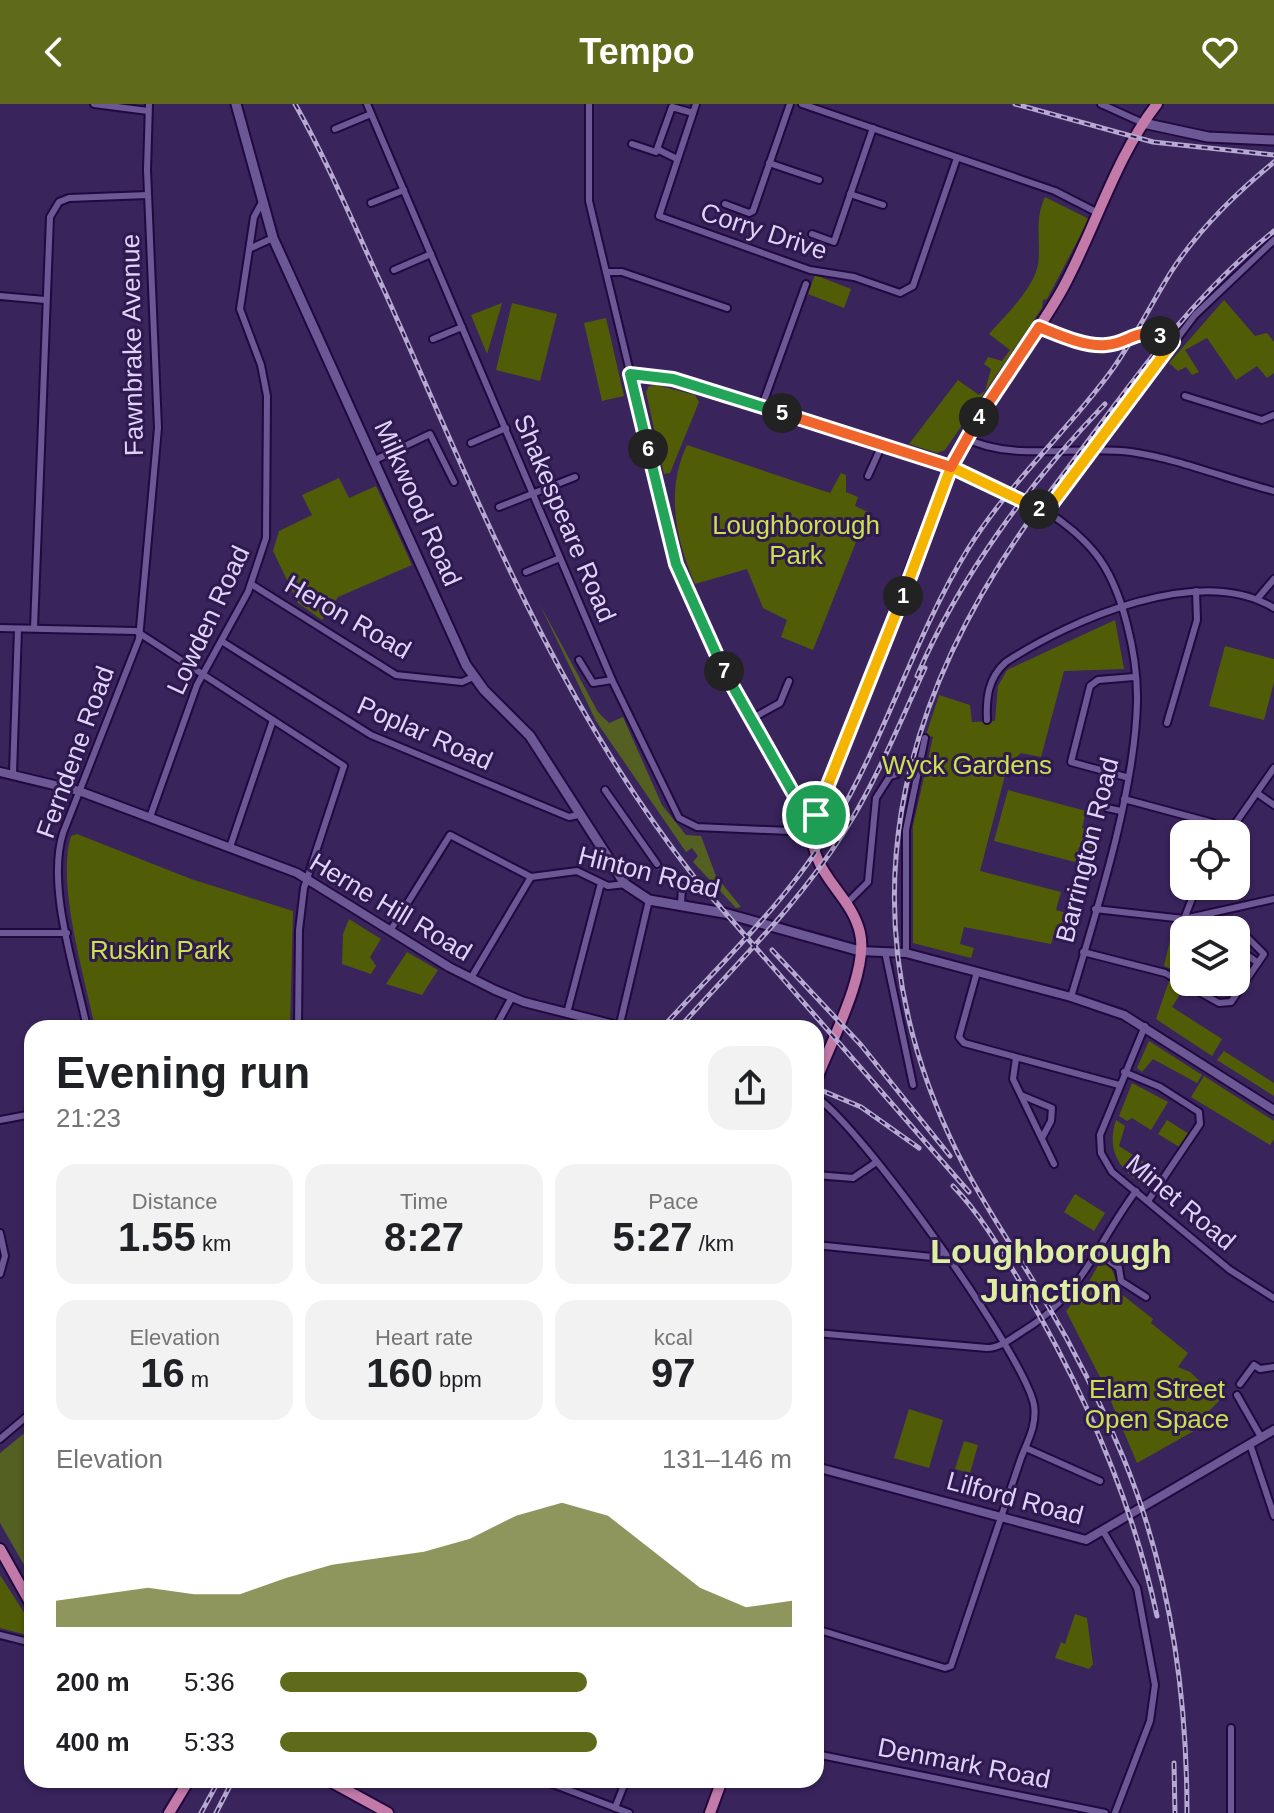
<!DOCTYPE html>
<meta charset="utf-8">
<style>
:root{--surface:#fff;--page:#f2f2f2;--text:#202124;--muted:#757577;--accent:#5f6b1a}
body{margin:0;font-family:Helvetica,sans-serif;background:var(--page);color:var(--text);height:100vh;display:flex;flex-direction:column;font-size:30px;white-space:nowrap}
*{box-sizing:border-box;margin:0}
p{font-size:26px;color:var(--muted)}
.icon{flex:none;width:44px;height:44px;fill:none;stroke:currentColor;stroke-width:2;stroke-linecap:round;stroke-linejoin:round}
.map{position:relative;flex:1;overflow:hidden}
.side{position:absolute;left:24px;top:916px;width:800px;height:768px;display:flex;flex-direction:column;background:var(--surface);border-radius:24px;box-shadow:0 2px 6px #0004}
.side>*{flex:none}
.controls{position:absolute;left:1170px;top:716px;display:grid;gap:16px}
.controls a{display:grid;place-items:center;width:80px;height:80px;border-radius:16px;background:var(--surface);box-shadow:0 2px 6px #0004;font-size:40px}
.pin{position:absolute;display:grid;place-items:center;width:68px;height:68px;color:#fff;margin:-34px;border:4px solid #fff;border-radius:50%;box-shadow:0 2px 8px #0007}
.km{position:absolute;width:40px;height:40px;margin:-20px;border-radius:50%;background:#222;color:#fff;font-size:22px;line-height:40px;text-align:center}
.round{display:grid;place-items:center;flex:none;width:84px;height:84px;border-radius:24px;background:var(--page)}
.summary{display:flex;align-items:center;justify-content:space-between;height:136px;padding:0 32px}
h1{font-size:44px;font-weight:700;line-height:60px}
.figures{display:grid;grid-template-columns:repeat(3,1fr);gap:12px;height:136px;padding:8px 32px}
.figures div{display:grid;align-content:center;border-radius:20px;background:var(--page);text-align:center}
.figures b{font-size:40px;font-weight:700}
.figures small{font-size:22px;font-weight:400}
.figures p{font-size:22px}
.chart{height:224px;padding:16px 32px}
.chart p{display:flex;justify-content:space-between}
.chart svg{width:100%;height:144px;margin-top:8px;fill:var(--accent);opacity:.7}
ul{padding:0 32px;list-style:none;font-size:26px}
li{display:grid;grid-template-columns:128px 96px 1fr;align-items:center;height:60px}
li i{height:20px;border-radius:10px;background:var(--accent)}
header{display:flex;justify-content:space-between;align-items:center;height:104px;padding:0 32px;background:var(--accent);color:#fff;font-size:36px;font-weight:700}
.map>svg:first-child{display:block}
</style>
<header><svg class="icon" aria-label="back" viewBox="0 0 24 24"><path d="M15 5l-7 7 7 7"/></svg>Tempo<svg class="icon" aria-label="heart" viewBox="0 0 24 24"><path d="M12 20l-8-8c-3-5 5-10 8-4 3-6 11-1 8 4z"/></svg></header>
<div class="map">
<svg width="1274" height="1709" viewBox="0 0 1274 1709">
<rect width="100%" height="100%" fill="#39245c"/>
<g fill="#515d06">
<path d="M 1045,93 L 1089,115 L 1047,195 L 1043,196 L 1042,204 L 945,346 L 937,349 L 909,340 L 958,276 L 979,291 L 985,287 L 991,265 L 984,260 L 988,253 L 1002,257 L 1010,246 L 989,230 C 1005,212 1027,191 1036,168 C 1044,147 1032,120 1045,93 Z"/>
<polygon points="815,171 851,185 844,204 808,190"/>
<polygon points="1224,196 1255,232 1267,229 1274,238 1274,269 1267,274 1257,262 1236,276 1207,234 1185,246 1199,268 1192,271 1186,263 1178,267 1169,259"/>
<polygon points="502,199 487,250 471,211"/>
<polygon points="512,199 557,210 540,277 496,266"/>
<polygon points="606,214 624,292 602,297 584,219"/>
<polygon points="656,281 695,291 699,298 670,369 664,370 646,288 649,282"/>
<path d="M 687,341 L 830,389 L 841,369 L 846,371 L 846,388 L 858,393 L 855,402 L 868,408 L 813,546 L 781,533 L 787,516 L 763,504 L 747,465 L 695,480 C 676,436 665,387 687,341 Z"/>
<polygon points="339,374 349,394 376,382 412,461 338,493 322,516 298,499 273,447 279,427 312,411 302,391"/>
<polygon points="1115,516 1124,565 1064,567 1041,653 1021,649 1008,660 980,767 1061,788 1056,806 1080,813 1075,833 1055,828 1051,840 964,823 960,840 974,844 971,854 913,839 913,722 933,633 926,631 939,591 970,601 972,618 995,617 998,582 1007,566"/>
<polygon points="1225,542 1274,555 1274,578 1264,616 1209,602"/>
<polygon points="1008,686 1086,707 1082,724 1101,730 1097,747 1079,743 1075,758 994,737"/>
<path d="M 77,730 L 191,775 L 293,807 L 290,924 L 95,924 C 85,873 56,780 71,732 Z"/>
<polygon points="349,815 381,835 370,853 376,862 371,870 342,860 343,830"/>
<polygon points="1198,821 1200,826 1184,826 1184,870 1164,862 1173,823"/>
<polygon points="407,848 438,866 422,891 386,880"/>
<polygon points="1169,877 1184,884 1172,903 1222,935 1212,952 1156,915"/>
<polygon points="1149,937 1202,971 1197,979 1153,955 1142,968 1137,964"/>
<polygon points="1224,947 1274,979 1274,992 1217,956"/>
<polygon points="1204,972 1274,1017 1274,1035 1270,1041 1191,993"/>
<polygon points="1132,979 1168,998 1151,1026 1132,1014 1127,1017 1119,1012"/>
<path d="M 1116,1016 L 1125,1022 L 1119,1042 L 1158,1067 L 1151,1086 C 1122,1069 1105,1049 1116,1016 Z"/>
<polygon points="1167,1016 1189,1030 1181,1044 1158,1030"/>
<polygon points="1075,1090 1105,1109 1094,1127 1064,1108"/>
<polygon points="1101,1156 1110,1161 1117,1178 1115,1185 1153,1215 1151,1219 1188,1249 1178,1263 1190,1268 1220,1296 1202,1314 1201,1323 1137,1359 1104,1281 1066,1207 1086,1183"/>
<polygon points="909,1305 943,1316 929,1364 894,1354"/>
<polygon points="964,1337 978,1341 970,1369 955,1365"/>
<polygon points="0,1471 32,1521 31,1532 0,1524"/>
<polygon points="1075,1510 1087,1514 1093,1560 1089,1565 1055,1554 1061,1538 1065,1540"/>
</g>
<g fill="#545f22">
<polygon points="539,499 598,608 609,619 623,613 662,701 686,731 701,732 716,772 741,803 736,804 693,758 698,752 692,744 686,748 596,617"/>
<polygon points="32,1323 32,1475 0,1419 0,1349"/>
</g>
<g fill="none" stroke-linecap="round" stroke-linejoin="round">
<polyline stroke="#523e73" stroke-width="6" stroke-dasharray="6 3" stroke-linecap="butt" points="657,760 670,775"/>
<defs>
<g id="minor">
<polyline points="94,0 148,7"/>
<polyline points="367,0 612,576 679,714 697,723 812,728"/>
<polyline points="589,0 589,97 676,460 735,588 800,701 816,711"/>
<polyline points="696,0 659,112 810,166 854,173 900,189 913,182 957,54"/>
<polyline points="802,0 1055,87 1098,109"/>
<polyline points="1101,0 1143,19"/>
<polyline points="335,25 371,10"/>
<polyline points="632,40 656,48"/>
<polyline points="677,55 657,45 672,3 693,9"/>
<polyline points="769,59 819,76"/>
<polyline points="850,90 883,101"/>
<polyline points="371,99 404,86"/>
<polyline points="725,100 749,109 753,107 790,0"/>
<polyline points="812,130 834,138 873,24"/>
<polyline points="251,144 273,134"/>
<polyline points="394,166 431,150"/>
<polyline points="608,168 622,168 727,204"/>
<polyline points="0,192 45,196"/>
<path d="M 1039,223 C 1059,231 1085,243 1107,241 C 1139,239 1132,217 1173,238"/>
<polyline points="433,235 462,223"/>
<path d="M 630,270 L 673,275 C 734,294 795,317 857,335 C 933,357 1043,385 1095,449 C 1123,483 1138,554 1137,598 C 1135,687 1097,806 1071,893"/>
<polyline points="1185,292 1262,316 1274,311"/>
<polyline points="762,302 806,180"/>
<path d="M 966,334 C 1010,358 1081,341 1131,348 C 1179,355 1227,375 1274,387"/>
<polyline points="471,339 506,324"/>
<polyline points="375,356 430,330 454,378"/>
<polyline points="868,372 882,341"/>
<polyline points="499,403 575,373"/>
<polyline points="1045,409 1195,211 1274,136"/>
<polyline points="526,468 560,454"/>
<polyline points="251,480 396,571 462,578 473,573"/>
<polyline points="1258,494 1274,475"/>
<polyline points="0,524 136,527 344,662 304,784 299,826 298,924"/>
<polyline points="34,524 50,113 59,98 69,94 148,91"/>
<polyline points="223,538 371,631 569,713 578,711"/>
<polyline points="579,556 593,579 612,576"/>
<polyline points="751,615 780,599 789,577"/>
<path d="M 987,616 C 986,594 988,574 1006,558 C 1072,515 1200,459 1274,504"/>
<polyline points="1167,619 1197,516 1196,487"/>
<polyline points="13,669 18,525"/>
<polyline points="1126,673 1071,658 1090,582 1098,576 1134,573"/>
<polyline points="605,686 657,760"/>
<polyline points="1257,689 1274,701"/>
<polyline points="1124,695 1213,719 1229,729"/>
<polyline points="1107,704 1121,707"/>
<polyline points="150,713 197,581 248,488 266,434 267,292 261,261 240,205 254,113 261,100"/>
<polyline points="1228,730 1274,664"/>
<polyline points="230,743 273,616"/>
<polyline points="670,775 682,783 681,800"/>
<polyline points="846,800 868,778 876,694 890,672 897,670"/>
<polyline points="1095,805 1184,815 1274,795"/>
<polyline points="1210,810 1216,826"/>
<polyline points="1184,815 1197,782"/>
<polyline points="390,827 450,731 531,773 577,767 608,782 625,780"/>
<polyline points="0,829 67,829"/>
<polyline points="1236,843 1258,859"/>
<polyline points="885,848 913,981"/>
<polyline points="1083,848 1165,869 1219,899 1231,898 1264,850 1242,828 1236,835"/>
<polyline points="906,849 906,726 925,634"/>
<polyline points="977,868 959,933 964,939 1119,981"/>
<polyline points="471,874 531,773"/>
<polyline points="567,909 601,779"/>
<polyline points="1145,922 1100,1031 1101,1049 1112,1068 1230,1166 1274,1194"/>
<path d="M 87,924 C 76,869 46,783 63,729 L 139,535 L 158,324 L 147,66 L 149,0"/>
<polyline points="495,924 512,893"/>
<polyline points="619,924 649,796"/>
<polyline points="1016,954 1013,975 1054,1060"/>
<polyline points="1124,968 1160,983 1199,1008 1200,1020 1148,1097"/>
<polyline points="1021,991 1052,1004 1051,1017 1042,1034"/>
<path d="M 816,993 C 860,1021 1024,1250 1034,1301 C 1037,1321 1028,1336 1021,1354 L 951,1562 L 945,1564 L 816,1525"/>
<polyline points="0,1016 32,1010"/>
<polyline points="816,1071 853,1074 875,1059"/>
<polyline points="0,1129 5,1152 0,1170"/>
<polyline points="816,1141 932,1153 944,1148"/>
<polyline points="1098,1149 1119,1164 1121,1177 1146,1193"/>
<path d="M 816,1229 L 987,1244 C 999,1244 1009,1236 1020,1229 C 1083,1192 1095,1142 1136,1087"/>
<polyline points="1240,1280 1254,1261 1260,1265 1274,1263"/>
<polyline points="1237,1291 1261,1333"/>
<polyline points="0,1335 32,1308"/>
<polyline points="1250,1340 1274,1412"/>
<polyline points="1026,1344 1100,1377"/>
<polyline points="1103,1427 1137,1484 1155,1581 1150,1617 1115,1709"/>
<polyline points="0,1531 32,1539"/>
<polyline points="1231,1624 1231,1709"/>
<polyline points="816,1650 1105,1709"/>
<polyline points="551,1676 550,1679 629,1709"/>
<polyline points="615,1704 626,1676"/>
</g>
<g id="tertiary">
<polyline points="0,668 79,687 297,769 449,863 495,886 524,898 626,924"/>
<polyline points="860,847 906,849 1071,893 1124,911 1274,1006"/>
<polyline points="816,1363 1086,1436 1274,1326"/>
</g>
<g id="secondary">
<polyline points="236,0 273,134 466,561 484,586 530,632 625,780 649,796 724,809 860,847"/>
<polyline points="1143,19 1208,33 1274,36"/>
</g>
<g id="primary">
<path d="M 816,977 C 830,940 869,867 860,829 C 850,785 800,766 816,711 C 866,597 902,479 951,365 C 978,300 1029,246 1063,184 C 1095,125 1116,52 1157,0"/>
<polyline points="0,1445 32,1502"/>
<polyline points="328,1676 388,1709"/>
<polyline points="169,1709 189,1676"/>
<polyline points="710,1709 722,1676"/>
</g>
</defs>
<use href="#minor" stroke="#21083f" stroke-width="10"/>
<use href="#tertiary" stroke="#21083f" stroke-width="12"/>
<use href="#secondary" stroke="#21083f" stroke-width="13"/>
<use href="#primary" stroke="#21083f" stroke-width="14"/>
<use href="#minor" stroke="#6c5895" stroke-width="6"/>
<use href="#tertiary" stroke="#6c5895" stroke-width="8"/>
<use href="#secondary" stroke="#6c5895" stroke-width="9"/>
<use href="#primary" stroke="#c27ba9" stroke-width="10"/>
<defs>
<g id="rail">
<path d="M 295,0 C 329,60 355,124 384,186 C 475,389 556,598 695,774 L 969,1088"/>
<polyline points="1015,0 1153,38 1274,51"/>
<path d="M 917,572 C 960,472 1030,378 1105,300"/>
<polyline points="772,846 861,941 950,1052"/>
<path d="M 662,924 C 721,859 788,797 833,721 C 886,633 914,533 968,445 C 1009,379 1067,328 1112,266 C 1134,235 1151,200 1171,168 C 1198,126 1236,89 1274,58"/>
<path d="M 679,924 C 736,860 798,801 844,728 C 877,676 899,620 925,564"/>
<polyline points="816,984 861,1003 919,1044"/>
<path d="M 953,1082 C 982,1112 1002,1148 1023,1183 C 1084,1286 1132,1395 1157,1512"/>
<polyline points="1174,1659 1175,1709"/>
<polyline points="201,1709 219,1676"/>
<polyline points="216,1709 233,1676"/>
<path d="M 1187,1709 C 1187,1589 1169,1465 1123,1353 C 1101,1299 1074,1245 1044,1195 C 1016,1147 983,1101 958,1050 C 840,812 895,592 1050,388 C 1120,296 1182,200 1274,127"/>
</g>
</defs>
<use href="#rail" stroke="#b6aad2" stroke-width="5"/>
<use href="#rail" stroke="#2f1950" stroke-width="2" stroke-dasharray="6" stroke-linecap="butt"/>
</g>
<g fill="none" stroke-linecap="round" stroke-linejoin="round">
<defs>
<polyline id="split-1" points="816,711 903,492"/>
<polyline id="split-2" points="903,492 951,363 1039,405"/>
<polyline id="split-3" points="1039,405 1045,409 1173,238 1160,232"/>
<path id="split-4" d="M 979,313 L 1039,223 C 1059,231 1085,243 1106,241 C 1128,240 1137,223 1160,232"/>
<polyline id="split-5" points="782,309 951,363 979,313"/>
<polyline id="split-6" points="648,345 630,270 673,275 782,309"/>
<polyline id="split-7" points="648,345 676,460 724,567"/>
<polyline id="split-8" points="724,567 800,701 816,711"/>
</defs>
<use href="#split-1" stroke="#fff" stroke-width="16"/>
<use href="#split-2" stroke="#fff" stroke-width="16"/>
<use href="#split-3" stroke="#fff" stroke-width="16"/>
<use href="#split-4" stroke="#fff" stroke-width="16"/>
<use href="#split-5" stroke="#fff" stroke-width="16"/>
<use href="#split-6" stroke="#fff" stroke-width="16"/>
<use href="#split-7" stroke="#fff" stroke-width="16"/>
<use href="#split-8" stroke="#fff" stroke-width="16"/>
<use href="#split-1" stroke="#f5b400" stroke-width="10"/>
<use href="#split-2" stroke="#f5b400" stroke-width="10"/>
<use href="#split-3" stroke="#f5b400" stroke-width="10"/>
<use href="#split-4" stroke="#f0652b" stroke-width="10"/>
<use href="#split-5" stroke="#f0652b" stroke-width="10"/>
<use href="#split-6" stroke="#22a559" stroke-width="10"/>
<use href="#split-7" stroke="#22a559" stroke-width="10"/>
<use href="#split-8" stroke="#22a559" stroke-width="10"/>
</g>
<g text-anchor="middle" stroke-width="6" stroke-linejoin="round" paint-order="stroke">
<g font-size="26" fill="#ded4f7" stroke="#2f1950">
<text transform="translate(764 127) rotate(18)" y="9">Corry Drive</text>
<text transform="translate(132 241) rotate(-91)" y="9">Fawnbrake Avenue</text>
<text transform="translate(418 399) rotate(66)" y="9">Milkwood Road</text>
<text transform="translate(565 414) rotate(67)" y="9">Shakespeare Road</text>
<text transform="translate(348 513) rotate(30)" y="9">Heron Road</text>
<text transform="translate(208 516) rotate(-65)" y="9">Lowden Road</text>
<text transform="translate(425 629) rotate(24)" y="9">Poplar Road</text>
<text transform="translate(75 648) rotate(-70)" y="9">Ferndene Road</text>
<text transform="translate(1087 746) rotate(-76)" y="9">Barrington Road</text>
<text transform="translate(649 768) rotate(14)" y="9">Hinton Road</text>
<text transform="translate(391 803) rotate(31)" y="9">Herne Hill Road</text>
<text transform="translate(1181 1098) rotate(40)" y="9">Minet Road</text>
<text transform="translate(1015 1394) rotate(15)" y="9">Lilford Road</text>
<text transform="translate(964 1659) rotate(11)" y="9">Denmark Road</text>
</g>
<g font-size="26" fill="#c9e24e" stroke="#2f1950">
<text x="796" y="430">Loughborough<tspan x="796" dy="30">Park</tspan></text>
<text x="967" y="670">Wyck Gardens</text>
<text x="160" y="855">Ruskin Park</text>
<text x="1157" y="1294">Elam Street<tspan x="1157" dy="30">Open Space</tspan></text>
</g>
<g font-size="34" font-weight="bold" fill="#ddeea1" stroke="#2f1950">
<text x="1051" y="1159">Loughborough<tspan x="1051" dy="39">Junction</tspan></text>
</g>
</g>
</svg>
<div class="controls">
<a><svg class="icon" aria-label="locate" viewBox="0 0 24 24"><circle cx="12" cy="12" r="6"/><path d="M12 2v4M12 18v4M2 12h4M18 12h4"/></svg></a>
<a><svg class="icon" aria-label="layers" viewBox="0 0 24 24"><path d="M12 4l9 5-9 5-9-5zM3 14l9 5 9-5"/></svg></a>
</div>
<div class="pin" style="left:816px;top:711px;background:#1e9e55"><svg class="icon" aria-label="arrive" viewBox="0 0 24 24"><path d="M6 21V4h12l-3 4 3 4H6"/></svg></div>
<b class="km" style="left:903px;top:492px">1</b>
<b class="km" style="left:1039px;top:405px">2</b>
<b class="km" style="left:1160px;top:232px">3</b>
<b class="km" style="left:979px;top:313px">4</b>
<b class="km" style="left:782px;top:309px">5</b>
<b class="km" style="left:648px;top:345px">6</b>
<b class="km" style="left:724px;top:567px">7</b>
<section class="side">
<div class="summary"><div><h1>Evening run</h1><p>21:23</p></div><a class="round"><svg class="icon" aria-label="share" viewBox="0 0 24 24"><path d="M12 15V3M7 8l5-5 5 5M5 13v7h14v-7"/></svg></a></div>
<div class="figures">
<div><p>Distance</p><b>1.55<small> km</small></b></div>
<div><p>Time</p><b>8:27</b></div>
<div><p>Pace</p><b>5:27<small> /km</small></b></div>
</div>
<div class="figures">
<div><p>Elevation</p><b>16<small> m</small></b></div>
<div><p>Heart rate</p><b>160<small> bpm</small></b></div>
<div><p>kcal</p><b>97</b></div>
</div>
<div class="chart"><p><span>Elevation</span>131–146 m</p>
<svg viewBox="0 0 160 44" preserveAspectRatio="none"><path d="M0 44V36L10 34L20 32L30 34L40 34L50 29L60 25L70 23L80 21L90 17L100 10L110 6L120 10L130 21L140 32L150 38L160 36V44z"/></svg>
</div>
<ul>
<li><b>200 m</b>5:36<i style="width:60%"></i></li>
<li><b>400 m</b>5:33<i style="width:62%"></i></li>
</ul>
</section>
</div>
